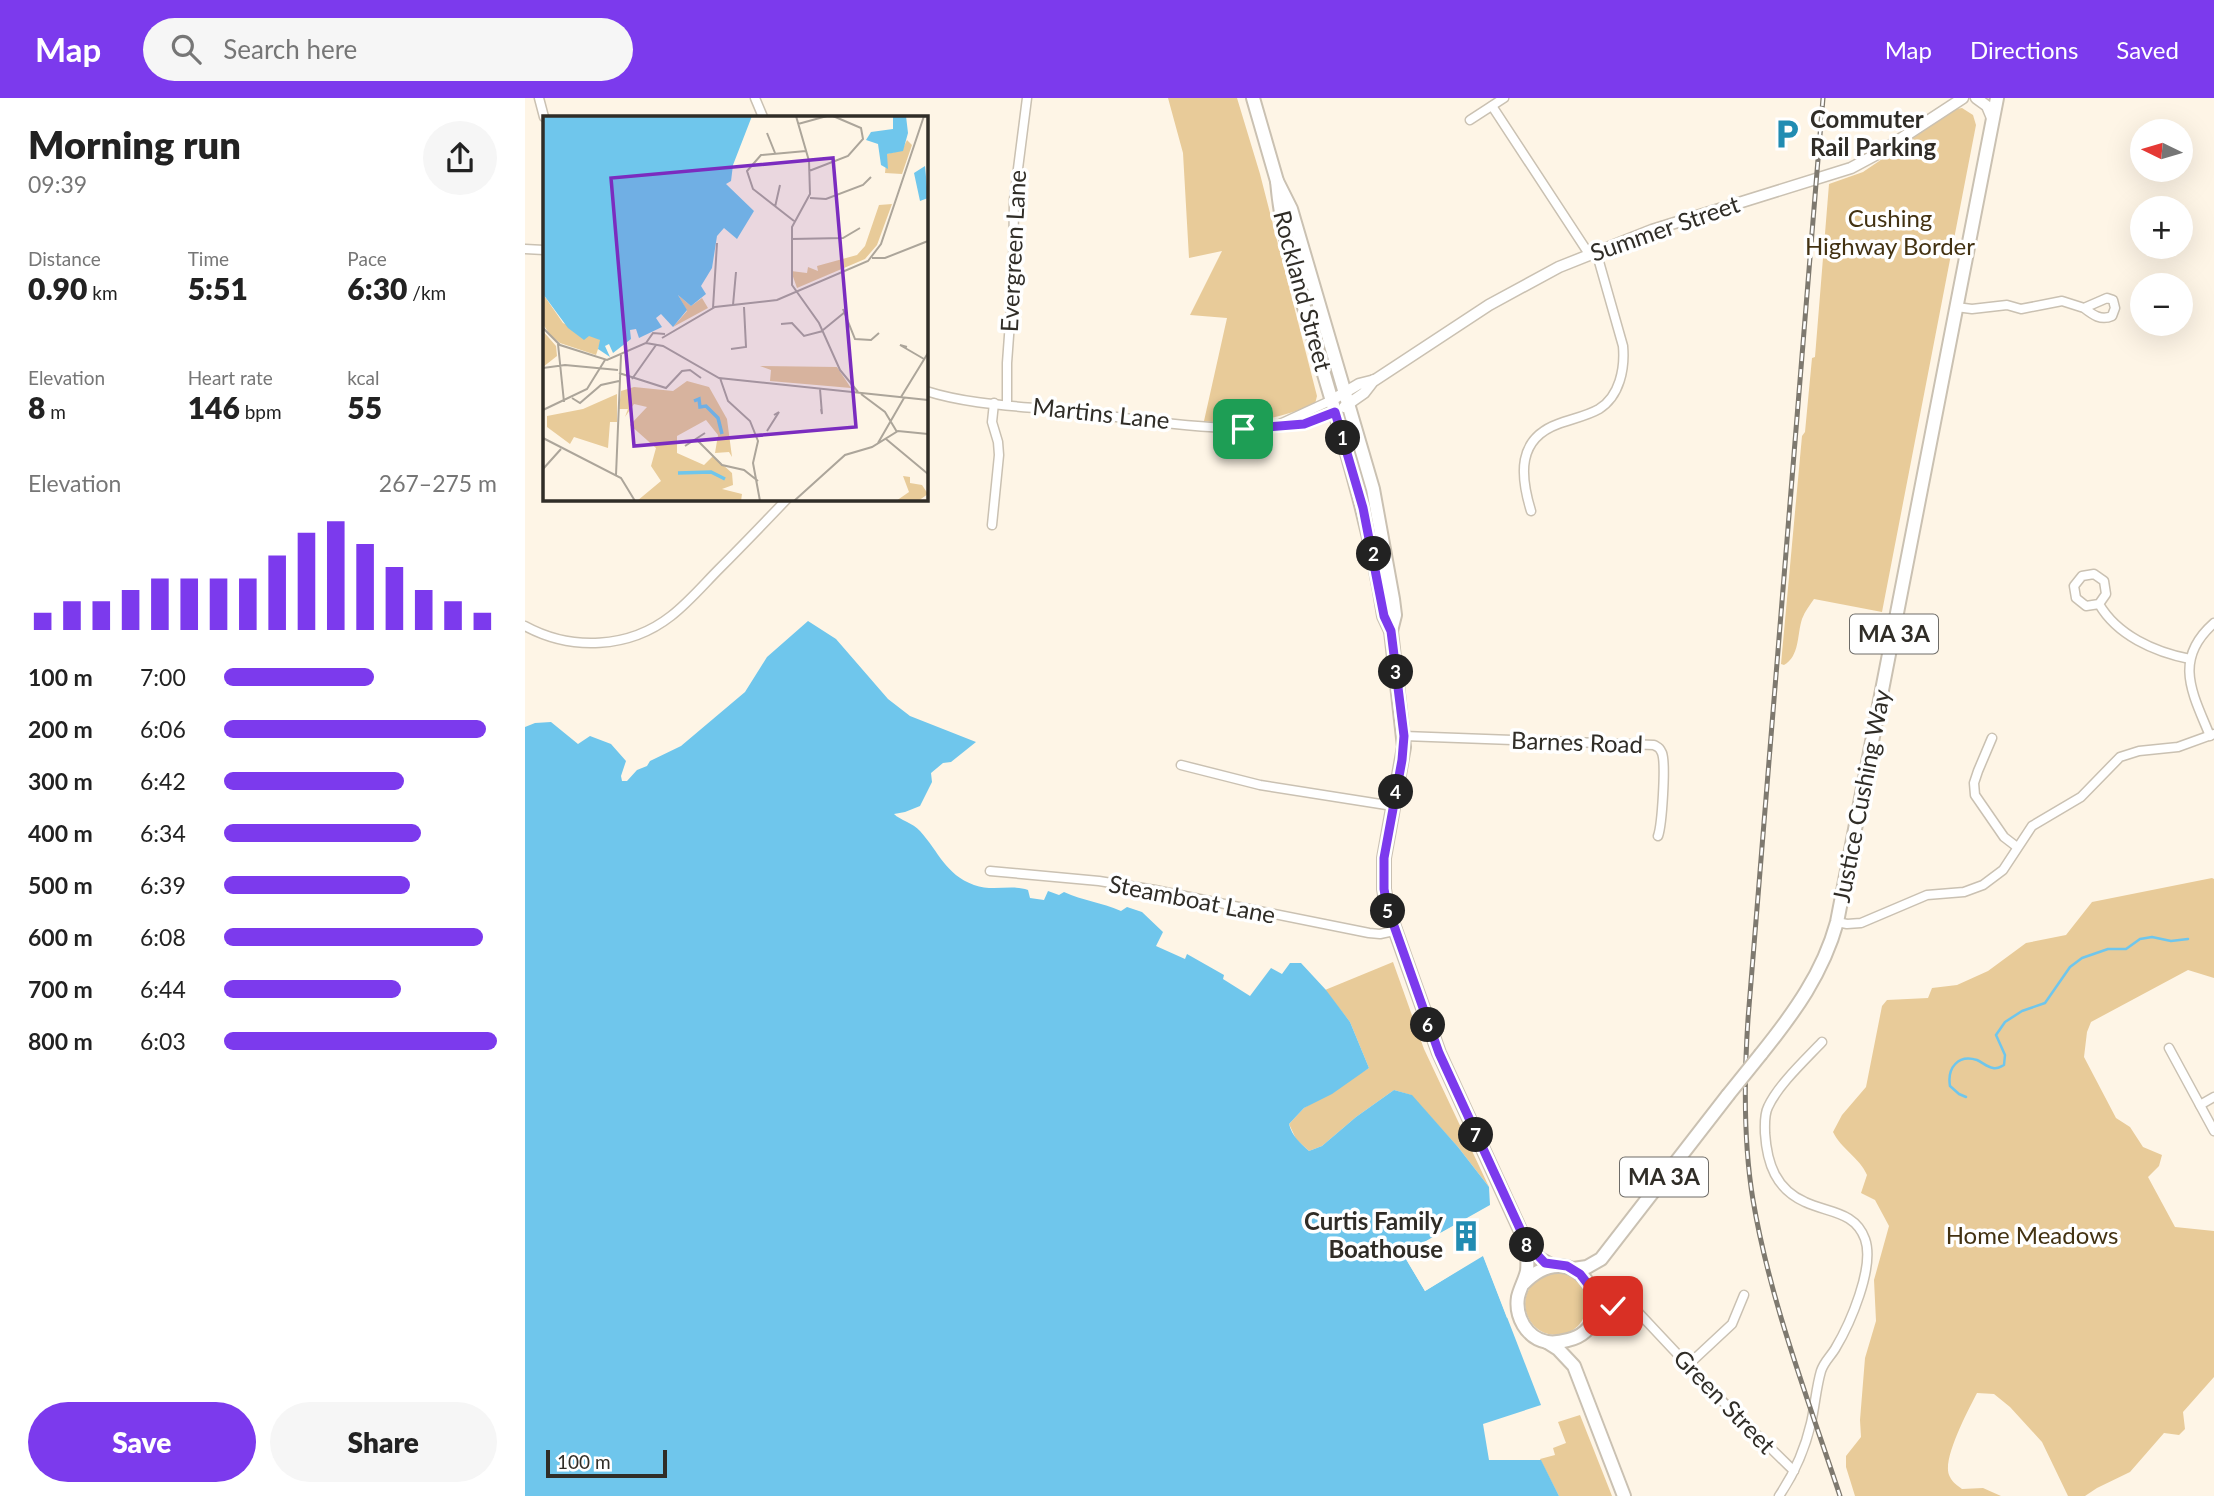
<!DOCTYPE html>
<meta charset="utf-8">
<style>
:root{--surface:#fff;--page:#f6f6f6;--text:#222;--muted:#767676;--accent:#7c3aed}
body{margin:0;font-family:Lato,sans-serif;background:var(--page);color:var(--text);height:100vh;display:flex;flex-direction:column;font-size:26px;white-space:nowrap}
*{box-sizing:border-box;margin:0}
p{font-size:23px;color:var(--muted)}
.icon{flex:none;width:38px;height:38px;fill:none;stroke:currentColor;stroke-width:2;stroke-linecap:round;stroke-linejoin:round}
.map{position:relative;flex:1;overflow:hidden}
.sheet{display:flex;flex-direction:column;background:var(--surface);width:525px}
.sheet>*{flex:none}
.needle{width:46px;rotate:275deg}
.tools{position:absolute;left:1605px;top:21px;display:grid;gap:14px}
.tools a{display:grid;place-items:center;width:63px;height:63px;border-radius:50%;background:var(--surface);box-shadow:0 7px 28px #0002;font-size:35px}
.scale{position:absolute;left:21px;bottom:18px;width:121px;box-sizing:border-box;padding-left:7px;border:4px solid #302d27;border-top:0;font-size:19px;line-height:24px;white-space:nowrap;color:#302d27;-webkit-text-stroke:5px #fff;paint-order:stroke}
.pin{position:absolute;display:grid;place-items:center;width:60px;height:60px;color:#fff;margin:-30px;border-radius:14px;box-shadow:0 4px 10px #0006}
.km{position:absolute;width:35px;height:35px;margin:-18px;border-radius:50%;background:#222;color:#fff;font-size:19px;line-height:35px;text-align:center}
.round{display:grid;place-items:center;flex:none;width:74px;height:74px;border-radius:37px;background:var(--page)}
.head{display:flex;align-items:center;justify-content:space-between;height:119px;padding:0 28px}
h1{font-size:38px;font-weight:800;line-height:52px}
.figures{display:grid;grid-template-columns:repeat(3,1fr);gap:10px;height:119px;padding:7px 28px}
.figures div{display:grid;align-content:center}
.figures b{font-size:30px;font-weight:800}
.figures small{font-size:19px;font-weight:400}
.figures p{font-size:19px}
.chart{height:196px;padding:14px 28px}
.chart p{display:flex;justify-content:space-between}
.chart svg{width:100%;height:126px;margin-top:7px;stroke:var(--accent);stroke-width:6}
.action{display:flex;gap:14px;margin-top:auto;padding:14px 28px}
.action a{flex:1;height:80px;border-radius:42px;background:var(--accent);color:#fff;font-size:28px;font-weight:800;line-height:80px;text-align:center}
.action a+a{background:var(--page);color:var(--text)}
ul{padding:0 28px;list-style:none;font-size:23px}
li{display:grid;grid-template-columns:112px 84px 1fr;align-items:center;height:52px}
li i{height:18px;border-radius:9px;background:var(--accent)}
header{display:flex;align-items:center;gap:42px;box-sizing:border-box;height:98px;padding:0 35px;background:var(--accent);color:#fff}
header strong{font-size:33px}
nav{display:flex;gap:38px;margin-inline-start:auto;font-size:24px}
.search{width:490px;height:63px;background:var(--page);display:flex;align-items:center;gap:18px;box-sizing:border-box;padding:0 24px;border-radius:38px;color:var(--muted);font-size:26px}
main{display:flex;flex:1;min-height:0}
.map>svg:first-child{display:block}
</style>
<header>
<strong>Map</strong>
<div class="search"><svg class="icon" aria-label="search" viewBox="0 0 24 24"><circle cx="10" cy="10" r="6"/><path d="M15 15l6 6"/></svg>Search here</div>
<nav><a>Map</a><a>Directions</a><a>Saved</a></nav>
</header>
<main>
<section class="sheet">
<div class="head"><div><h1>Morning run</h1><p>09:39</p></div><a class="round"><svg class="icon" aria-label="share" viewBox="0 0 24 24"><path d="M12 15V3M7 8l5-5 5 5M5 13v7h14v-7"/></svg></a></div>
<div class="figures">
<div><p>Distance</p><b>0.90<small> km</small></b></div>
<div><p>Time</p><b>5:51</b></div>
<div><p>Pace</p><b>6:30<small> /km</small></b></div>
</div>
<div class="figures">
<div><p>Elevation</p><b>8<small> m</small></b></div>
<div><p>Heart rate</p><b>146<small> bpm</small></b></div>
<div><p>kcal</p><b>55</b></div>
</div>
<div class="chart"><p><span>Elevation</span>267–275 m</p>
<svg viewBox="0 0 160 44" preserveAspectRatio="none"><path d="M5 44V38M15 44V34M25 44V34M35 44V30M45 44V26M55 44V26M65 44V26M75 44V26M85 44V18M95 44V10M105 44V6M115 44V14M125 44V22M135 44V30M145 44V34M155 44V38"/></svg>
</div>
<ul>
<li><b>100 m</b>7:00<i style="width:55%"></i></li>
<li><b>200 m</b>6:06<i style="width:96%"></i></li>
<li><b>300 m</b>6:42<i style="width:66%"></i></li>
<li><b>400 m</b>6:34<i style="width:72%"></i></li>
<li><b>500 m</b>6:39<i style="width:68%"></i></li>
<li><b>600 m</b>6:08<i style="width:95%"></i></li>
<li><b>700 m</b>6:44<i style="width:65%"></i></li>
<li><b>800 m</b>6:03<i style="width:100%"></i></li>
</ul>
<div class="action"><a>Save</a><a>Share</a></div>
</section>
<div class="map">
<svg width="1689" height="1398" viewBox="0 0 1689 1398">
<rect width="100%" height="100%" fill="#fef5e6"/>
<g fill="#e8cb99">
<path d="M 643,0 L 712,0 L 735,76 L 792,298 L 790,306 C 753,321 719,328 679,323 L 702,220 L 665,217 L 697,153 L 664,160 L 658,55 Z"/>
<path d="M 1437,10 L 1448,17 L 1451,27 L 1357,514 L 1289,501 C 1285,507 1280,513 1277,521 C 1272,536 1275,558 1259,567 L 1256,566 L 1277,338 L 1280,334 L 1287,260 L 1290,259 L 1304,86 L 1338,74 L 1431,11 Z"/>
<path d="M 1687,780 L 1689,781 L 1689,880 L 1663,872 L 1566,924 L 1562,934 L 1559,959 L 1591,1020 L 1605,1029 L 1618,1049 L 1637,1057 L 1634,1068 L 1623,1079 L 1650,1129 L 1689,1133 L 1689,1279 L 1658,1314 L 1660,1331 L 1654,1337 L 1639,1335 L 1605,1374 L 1572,1390 L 1560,1398 L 1543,1398 L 1517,1344 L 1485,1309 L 1469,1296 L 1452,1295 C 1444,1311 1415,1364 1425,1379 C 1427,1384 1433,1388 1437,1391 L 1458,1390 L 1476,1398 L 1330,1398 L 1321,1369 L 1321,1358 L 1336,1339 L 1335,1322 L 1340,1260 L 1351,1223 L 1349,1182 L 1364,1128 L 1350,1102 L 1336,1095 L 1342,1077 C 1335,1060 1316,1051 1308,1034 L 1317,1017 L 1341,989 L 1357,908 L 1362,902 L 1403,900 L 1407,890 L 1432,887 L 1463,873 L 1501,845 L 1541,837 L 1567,804 Z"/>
<polygon points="868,864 899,951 964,1089 933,1049 886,997 869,992 831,1019 797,1048 784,1053 771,1041 764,1026 779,1010 844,970 825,924 800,892"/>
<circle cx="1031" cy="1206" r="31"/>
<polygon points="1055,1317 1087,1398 1034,1398 1015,1361 1030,1357 1028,1350 1041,1345 1033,1324"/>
</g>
<path fill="#6fc6ec" d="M 283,523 L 311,541 L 363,601 L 385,618 L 451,644 L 426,664 L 418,665 L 406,675 L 407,684 L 395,708 L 380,714 L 369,716 C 375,722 388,725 395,733 C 414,754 420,776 449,787 C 468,794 486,786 503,792 L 505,800 L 519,802 L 523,793 L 534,797 L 539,794 C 558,803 576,804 596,813 L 602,809 L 617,814 L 638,834 L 631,848 L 660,861 L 662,856 L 699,877 L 698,881 L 725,898 L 746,870 L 757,876 L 765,865 L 776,865 L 801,892 L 825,924 L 844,970 L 807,996 L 779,1010 L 764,1026 C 767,1038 775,1045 784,1053 L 797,1048 L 831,1019 L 869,992 L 887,997 L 933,1049 L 964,1089 L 965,1107 L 878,1156 L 900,1193 L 958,1157 L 1016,1307 L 958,1326 L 964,1362 L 1016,1362 L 1034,1398 L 0,1398 L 0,629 L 10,625 L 26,624 L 53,646 L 65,638 L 86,646 L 101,663 L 96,678 L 97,683 L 102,683 L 112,672 L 122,668 L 125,663 L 156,648 L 220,594 L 242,559 Z"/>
<polygon fill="#fef5e6" points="968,1106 966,1111 882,1157 901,1188 960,1154 984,1214 985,1219 982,1220 958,1158 900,1193 878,1156"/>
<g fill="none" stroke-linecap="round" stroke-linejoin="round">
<path stroke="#6fc6ec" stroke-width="2.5" d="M 1441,999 L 1434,996 L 1425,988 C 1422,970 1433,956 1452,962 C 1457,964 1462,969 1468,970 C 1473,971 1475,969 1479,967 L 1480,957 L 1471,937 L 1480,924 L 1497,913 L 1520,905 L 1545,869 L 1557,860 L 1583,851 L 1601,851 L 1615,841 L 1627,839 L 1646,843 L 1663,841"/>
<defs>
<g id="minor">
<polyline points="14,0 19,19"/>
<polyline points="230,0 238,19"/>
<polyline points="967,8 1064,156"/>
<polyline points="945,22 979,0"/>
<polyline points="0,151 19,152"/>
<path d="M 1431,209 L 1447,211 L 1482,207 L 1496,211 L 1537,203 L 1559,210 L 1582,200 L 1588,202 L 1590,210 L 1587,218 C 1576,223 1568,217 1559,210"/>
<path d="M 401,293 C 448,308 501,308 550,314 C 621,321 747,347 810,314"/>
<polyline points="482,306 482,265 488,183 489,102 502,0"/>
<polyline points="755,326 807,302"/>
<path d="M 1006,413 C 995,377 992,341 1033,326 C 1046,321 1062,318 1074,311 C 1095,298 1100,270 1098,248 L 1071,153"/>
<polyline points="467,427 474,357 473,344 467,324 469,305"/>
<path d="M 1574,506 L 1561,508 L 1551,500 L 1549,488 L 1557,478 L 1569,476 L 1579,483 L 1581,496 L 1574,506 C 1592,537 1629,554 1665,561"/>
<path d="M 0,528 C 46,553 104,551 146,518 C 164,504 179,486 195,470 C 218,447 240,424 262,401"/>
<path d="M 879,638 L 1129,647 C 1134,650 1134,649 1137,655 C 1141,666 1137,727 1133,738"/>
<path d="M 1685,638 C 1668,596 1647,562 1689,525"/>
<polyline points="1467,640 1453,673 1449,685 1450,697 1479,739 1492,749"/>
<polyline points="656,667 735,687 868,708"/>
<polyline points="465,773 574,783 630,792 844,835 855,836 869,833"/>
<polyline points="1312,824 1322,826 1336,825 1402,797 1439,794 1458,787 1478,772 1507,728 1556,699 1595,659 1614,653 1653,649 1689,636"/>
<polyline points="1644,950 1689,1033"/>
<polyline points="1675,1007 1689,999"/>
<polyline points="1071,1207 1096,1208 1112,1213 1189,1295 1269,1373"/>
<polyline points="1163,1267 1207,1226 1219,1197"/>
<path d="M 1254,1398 C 1269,1376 1280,1351 1286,1325 C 1290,1308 1291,1290 1296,1273 C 1299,1264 1305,1259 1310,1251 C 1325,1226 1350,1169 1340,1141 C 1330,1113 1303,1115 1280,1104 C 1251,1091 1242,1066 1240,1035 C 1240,1027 1239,1017 1243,1009 C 1253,987 1280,962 1297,944"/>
</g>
<g id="tertiary">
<polyline points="1451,0 1462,8 1467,20"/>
<polyline points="807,302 834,286 850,282 964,207 1034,169 1127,132 1326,70 1354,55 1438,0"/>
<polyline points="819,309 839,295 849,282"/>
</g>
<g id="primary">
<polyline points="728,0 752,83 766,111 848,391 868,501 870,517 866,533"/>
<path d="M 752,83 C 757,143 777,202 794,259 C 819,345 846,430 859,518 L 866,533 L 879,649 L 859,760 L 859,791 L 862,809 L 914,955 L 1002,1147 L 1015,1161 L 1026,1167"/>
<path d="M 1236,956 C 1269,915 1298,875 1312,824 L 1472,0"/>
<polyline points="1048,1171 1062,1169 1076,1161 1203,997"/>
<path d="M 998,1186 C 1054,1128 1103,1227 1043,1242 C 1036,1244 1029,1245 1022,1244 C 1001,1240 990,1218 993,1199 C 995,1190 1000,1182 1002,1173 C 1003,1164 1002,1155 1002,1147"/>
<polyline points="1022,1244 1033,1251 1049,1268 1099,1398"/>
</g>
</defs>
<use href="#minor" stroke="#cac1b2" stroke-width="11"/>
<use href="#tertiary" stroke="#cac1b2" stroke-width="13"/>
<use href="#primary" stroke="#cac1b2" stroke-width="16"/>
<use href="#minor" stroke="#fff" stroke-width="8"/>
<use href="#tertiary" stroke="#fff" stroke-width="10"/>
<use href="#primary" stroke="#fff" stroke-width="12"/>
<defs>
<path id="rail" d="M 1298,0 L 1223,921 C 1219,981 1218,1042 1228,1102 C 1245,1203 1283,1301 1315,1398"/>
</defs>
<use href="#rail" stroke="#7e796f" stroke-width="5"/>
<use href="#rail" stroke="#fff" stroke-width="2.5" stroke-dasharray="8" stroke-linecap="butt"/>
<defs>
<polyline id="primary-bridge" points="1203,997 1236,956"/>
</defs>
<use href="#primary-bridge" stroke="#cac1b2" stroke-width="16" stroke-linecap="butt"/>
<use href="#primary-bridge" stroke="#fff" stroke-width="12"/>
</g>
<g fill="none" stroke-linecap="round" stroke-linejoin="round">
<defs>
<polyline id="route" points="718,331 779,326 810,314 838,410 859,518 866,533 879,638 877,662 859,760 859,791 862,808 914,955 1002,1146 1020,1165 1042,1168 1055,1176 1069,1194 1071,1208 1088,1208"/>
</defs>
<use href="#route" stroke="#fff" stroke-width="14"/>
<use href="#route" stroke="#7c3aed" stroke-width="9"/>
</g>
<defs>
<symbol id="parking-bare" viewBox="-9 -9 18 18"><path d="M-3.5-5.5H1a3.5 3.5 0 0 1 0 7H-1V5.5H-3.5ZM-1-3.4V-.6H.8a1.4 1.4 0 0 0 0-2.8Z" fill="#218cb2" stroke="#fff" stroke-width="2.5" paint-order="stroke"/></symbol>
<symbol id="building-bare" viewBox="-9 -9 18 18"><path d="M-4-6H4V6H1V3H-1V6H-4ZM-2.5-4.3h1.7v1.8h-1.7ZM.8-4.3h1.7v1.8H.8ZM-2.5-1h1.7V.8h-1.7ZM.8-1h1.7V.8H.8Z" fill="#218cb2" stroke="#fff" stroke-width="2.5" paint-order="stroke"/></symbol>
</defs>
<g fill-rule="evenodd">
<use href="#parking-bare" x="1240" y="14" width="44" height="44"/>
<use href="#building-bare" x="919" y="1116" width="44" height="44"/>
</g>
<g text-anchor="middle" stroke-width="7" stroke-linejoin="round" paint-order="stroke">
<g fill="#fff" stroke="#6e6c68" stroke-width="2">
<rect x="1325" y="516.5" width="88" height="39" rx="5"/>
<rect x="1095" y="1059.5" width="88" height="39" rx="5"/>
</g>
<g font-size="23" font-weight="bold" fill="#302d27">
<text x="1369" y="544">MA 3A</text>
<text x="1139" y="1087">MA 3A</text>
</g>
<g font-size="24" font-weight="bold" fill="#302d27" stroke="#fff" text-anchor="start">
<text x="1285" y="30">Commuter<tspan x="1285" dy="28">Rail Parking</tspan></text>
<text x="918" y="1132" text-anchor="end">Curtis Family<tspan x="918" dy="28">Boathouse</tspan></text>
</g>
<g font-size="24" fill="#433212" stroke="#fff">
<text x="1365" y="129">Cushing<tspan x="1365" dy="28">Highway Border</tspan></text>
<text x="1507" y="1146">Home Meadows</text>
</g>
<g font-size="24" fill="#302d27" stroke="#fff">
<text transform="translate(1140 131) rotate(-19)" y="8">Summer Street</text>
<text transform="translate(489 153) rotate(-87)" y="8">Evergreen Lane</text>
<text transform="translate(777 193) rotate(75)" y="8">Rockland Street</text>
<text transform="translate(576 316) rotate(6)" y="8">Martins Lane</text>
<text transform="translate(1052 645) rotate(2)" y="8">Barnes Road</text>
<text transform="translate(1337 698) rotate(-79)" y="8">Justice Cushing Way</text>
<text transform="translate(667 802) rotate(11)" y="8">Steamboat Lane</text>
<text transform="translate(1199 1304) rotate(46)" y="8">Green Street</text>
</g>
</g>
<g transform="translate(18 18)">
<rect width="385" height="385" fill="#fef5e6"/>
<path d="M 364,24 L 369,29 L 359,58 L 342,57 L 344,38 L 359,34 ZM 349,88 L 334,129 L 322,143 L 254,172 L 248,155 L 264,157 L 265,151 L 275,155 L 274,150 L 314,139 L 322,130 L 336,89 ZM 0,178 L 20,207 L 58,224 L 53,239 L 17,227 L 7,219 L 0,208 ZM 135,179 L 148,190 L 159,182 L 165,192 L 130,211 L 144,195 ZM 0,215 L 13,230 L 14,240 L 0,251 ZM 217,250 L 294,251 L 308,272 L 227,265 L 228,254 ZM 144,265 L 166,271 L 184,303 L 189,341 L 186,336 L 172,337 L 175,319 L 163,304 L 134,320 L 134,337 L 161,349 L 170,340 L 189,357 L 190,369 L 179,373 L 199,378 L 198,385 L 94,385 L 118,365 L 108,350 L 113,332 L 87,309 L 104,291 L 91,288 L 82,301 L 85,293 L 76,293 L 78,275 L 91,271 L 130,275 ZM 74,278 L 74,306 L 67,306 L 65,332 L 31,321 L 27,328 L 4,311 L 4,300 L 40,293 ZM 360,360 L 367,361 L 367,367 L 379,369 L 385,378 L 375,385 L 353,385 L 366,376 Z" fill="#e8cb99"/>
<path d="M 0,0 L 209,0 L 190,49 L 188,65 L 183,68 L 211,95 L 194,123 L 181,112 L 174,120 L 169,152 L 158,170 L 163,178 L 148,190 L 135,179 L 144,194 L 130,211 L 118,198 L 113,202 L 119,211 L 96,222 L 93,213 L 87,214 L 88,223 L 70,237 L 66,228 L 62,230 L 67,241 L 55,233 L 57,224 L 46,220 L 41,224 L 25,212 L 0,178 ZM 350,0 L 363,0 L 365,17 L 360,35 L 344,38 L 345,53 L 338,49 L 335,28 L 323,24 L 328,16 L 350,13 ZM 382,50 L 385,82 L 377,85 L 371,57 Z" fill="#6fc6ec"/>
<path fill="none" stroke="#6fc6ec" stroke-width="3.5" d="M 151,285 L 156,283 L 157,291 L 163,290 L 175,302 L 179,318M 135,357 L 168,356 L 182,363"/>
<path fill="none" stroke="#aca59a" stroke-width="2" d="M 253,0 L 266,45 L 267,78 L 249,111 L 249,169 L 276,207 L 297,254 L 315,276M 255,8 L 284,0M 224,17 L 232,37M 266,55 L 305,40 L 320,23 L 318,12 L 290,0M 267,82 L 283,83 L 320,69 L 328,61M 232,91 L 237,69M 251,105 L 210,73 L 204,55 L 218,39 L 263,35M 248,123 L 300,122 L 317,112M 329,142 L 342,142 L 385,125M 190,189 L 193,156M 170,192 L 174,127M 300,193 L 312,223 L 328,224 L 336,217M 238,208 L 249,207 L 261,220 L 280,215M 0,212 L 17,229 L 64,244 L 103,227 L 110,217 L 122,218M 280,214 L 302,196M 119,222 L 172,191 L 234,184 L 325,145 L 338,128 L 381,0M 103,227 L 120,230 L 176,262 L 385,284M 15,228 L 21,286M 364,231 L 357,229 L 381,243M 188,233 L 203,231 L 201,191M 0,252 L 22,249 L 75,254M 76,257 L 123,272 L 139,255 L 147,254 L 158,262M 177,262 L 185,285 L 207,305 L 215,325 L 210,347 L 217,385M 89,263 L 113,229M 277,273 L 279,298 L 278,293M 318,278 L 342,296 L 354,316M 358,281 L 385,237M 29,282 L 37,287 L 58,269 L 76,265M 0,294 L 44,273 L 62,244M 224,315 L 236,296 L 231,299M 0,322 L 78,362 L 92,385M 153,323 L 179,349 L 201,354 L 215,365M 343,323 L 385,358M 335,327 L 361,282M 142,330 L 162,317M 0,353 L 18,333M 73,359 L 78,239M 251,385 L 302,339 L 329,331 L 355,315 L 385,318"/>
<path fill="#7b2cbf" fill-opacity="0.15" stroke="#7b2cbf" stroke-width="3.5" d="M 290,42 L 313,311 L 91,330 L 68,62 Z"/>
<rect width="385" height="385" fill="none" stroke="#302d27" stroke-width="3.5"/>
</g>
</svg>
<div class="tools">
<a><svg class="needle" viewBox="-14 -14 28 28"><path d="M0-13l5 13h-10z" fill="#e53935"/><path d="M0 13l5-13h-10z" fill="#767676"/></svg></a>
<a>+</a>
<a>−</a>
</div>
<div class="scale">100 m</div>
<div class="pin" style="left:718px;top:331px;background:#1e9e55"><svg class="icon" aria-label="arrive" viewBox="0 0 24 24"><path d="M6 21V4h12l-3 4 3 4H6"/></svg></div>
<div class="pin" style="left:1088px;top:1208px;background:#d93025"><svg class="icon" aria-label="check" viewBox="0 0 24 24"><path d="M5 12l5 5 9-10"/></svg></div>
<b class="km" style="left:818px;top:340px">1</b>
<b class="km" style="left:849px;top:456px">2</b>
<b class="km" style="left:871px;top:574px">3</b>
<b class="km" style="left:871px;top:694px">4</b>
<b class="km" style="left:863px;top:813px">5</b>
<b class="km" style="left:903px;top:927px">6</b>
<b class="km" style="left:951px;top:1037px">7</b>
<b class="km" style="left:1002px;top:1147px">8</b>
</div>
</main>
